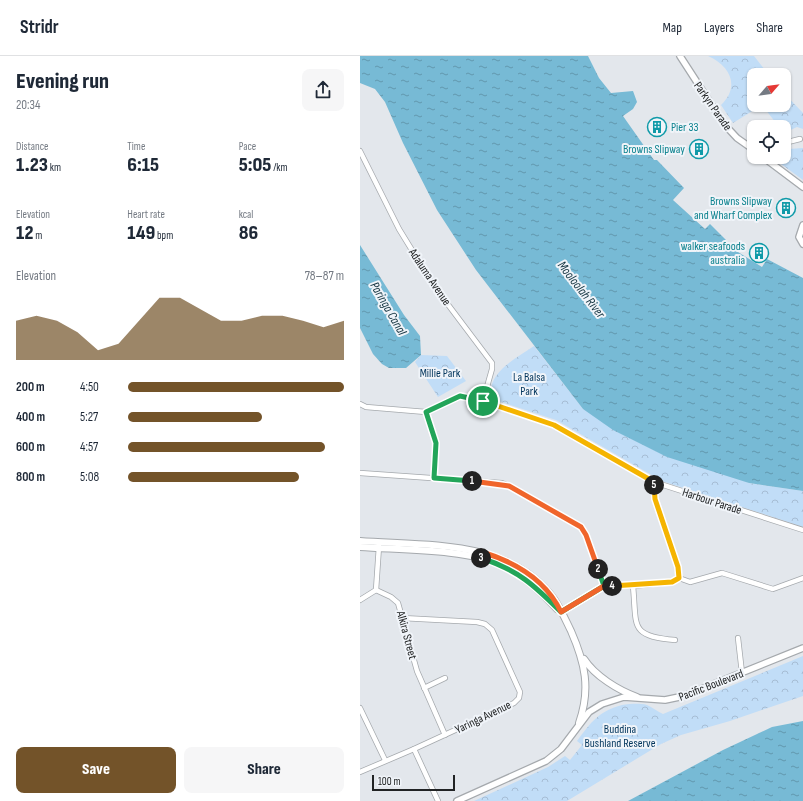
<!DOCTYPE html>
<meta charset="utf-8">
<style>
:root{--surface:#fff;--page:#f6f6f7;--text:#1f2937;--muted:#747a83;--line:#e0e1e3;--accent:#735329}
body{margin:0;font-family:"Sofia Sans Condensed",sans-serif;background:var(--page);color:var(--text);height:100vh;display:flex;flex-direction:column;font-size:15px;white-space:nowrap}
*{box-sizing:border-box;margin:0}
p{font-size:13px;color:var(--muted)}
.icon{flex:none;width:22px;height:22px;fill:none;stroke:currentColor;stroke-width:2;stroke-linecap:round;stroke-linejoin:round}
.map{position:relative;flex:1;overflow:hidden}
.drawer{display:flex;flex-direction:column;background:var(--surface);width:360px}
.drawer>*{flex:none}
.needle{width:26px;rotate:62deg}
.fabs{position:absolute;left:387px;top:12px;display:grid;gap:8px}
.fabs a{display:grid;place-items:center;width:44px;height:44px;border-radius:8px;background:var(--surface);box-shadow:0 1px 3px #0004;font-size:20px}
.scale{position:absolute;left:12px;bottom:10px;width:83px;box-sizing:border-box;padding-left:4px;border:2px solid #212324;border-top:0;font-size:11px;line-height:14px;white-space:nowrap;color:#212324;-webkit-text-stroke:3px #f0f4f9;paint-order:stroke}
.pin{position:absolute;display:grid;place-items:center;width:34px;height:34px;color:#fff;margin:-17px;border:2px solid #fff;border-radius:50%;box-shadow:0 1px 4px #0007}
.km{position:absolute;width:20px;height:20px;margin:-10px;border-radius:50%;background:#222;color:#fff;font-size:11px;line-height:20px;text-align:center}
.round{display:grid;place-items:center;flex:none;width:42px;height:42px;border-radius:8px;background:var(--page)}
.headline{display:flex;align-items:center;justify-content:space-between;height:68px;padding:0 16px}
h1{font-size:22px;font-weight:800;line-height:30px}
.stats{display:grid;grid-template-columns:repeat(3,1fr);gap:6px;height:68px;padding:4px 16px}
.stats div{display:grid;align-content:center}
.stats b{font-size:20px;font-weight:800}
.stats small{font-size:11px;font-weight:400}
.stats p{font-size:11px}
.chart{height:112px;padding:8px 16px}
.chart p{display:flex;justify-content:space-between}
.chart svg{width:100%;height:72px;margin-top:4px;fill:var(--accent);opacity:.7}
.cta{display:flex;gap:8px;margin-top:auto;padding:8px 16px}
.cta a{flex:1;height:46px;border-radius:8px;background:var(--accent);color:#fff;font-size:16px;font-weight:800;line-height:46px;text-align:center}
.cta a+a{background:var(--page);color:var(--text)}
ul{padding:0 16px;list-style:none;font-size:13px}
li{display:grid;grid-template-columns:64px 48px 1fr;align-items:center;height:30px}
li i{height:10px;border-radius:5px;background:var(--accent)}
header{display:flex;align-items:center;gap:24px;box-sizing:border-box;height:56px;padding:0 20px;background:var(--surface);border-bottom:1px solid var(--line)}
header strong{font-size:19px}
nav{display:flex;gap:22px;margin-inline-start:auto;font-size:14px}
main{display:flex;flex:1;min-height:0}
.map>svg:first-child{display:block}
</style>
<header>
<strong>Stridr</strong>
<nav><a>Map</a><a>Layers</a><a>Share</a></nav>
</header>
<main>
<section class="drawer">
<div class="headline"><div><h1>Evening run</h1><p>20:34</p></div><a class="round"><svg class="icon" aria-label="share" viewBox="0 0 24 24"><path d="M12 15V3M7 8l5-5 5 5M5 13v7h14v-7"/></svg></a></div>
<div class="stats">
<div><p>Distance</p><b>1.23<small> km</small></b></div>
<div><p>Time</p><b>6:15</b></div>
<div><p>Pace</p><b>5:05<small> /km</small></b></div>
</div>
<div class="stats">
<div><p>Elevation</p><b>12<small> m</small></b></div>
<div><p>Heart rate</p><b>149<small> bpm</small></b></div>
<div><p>kcal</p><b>86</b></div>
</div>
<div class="chart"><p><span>Elevation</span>78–87 m</p>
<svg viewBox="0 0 160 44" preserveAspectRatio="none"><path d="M0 44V20L10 17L20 20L30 27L40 38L50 34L60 20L70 6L80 6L90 13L100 20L110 20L120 17L130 17L140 20L150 24L160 20V44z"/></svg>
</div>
<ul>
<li><b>200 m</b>4:50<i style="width:100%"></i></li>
<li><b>400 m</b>5:27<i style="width:62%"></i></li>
<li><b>600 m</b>4:57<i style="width:91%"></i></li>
<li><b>800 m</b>5:08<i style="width:79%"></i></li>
</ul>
<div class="cta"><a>Save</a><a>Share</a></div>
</section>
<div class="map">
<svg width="443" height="745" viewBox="0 0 443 745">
<defs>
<pattern id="park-crowns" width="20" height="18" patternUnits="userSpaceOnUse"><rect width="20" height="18" fill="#c1ddf7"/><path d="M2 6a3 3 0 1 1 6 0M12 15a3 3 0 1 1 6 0" fill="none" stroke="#a6bdd4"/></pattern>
<pattern id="water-ripples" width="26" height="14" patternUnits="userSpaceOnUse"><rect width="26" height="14" fill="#77bad5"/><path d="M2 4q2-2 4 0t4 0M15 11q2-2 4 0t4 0" fill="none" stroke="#6197ad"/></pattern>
</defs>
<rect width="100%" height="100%" fill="#e3e7ec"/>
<g fill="url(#park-crowns)">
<path d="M 348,0 L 394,0 L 409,19 L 394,19 L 394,49 L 424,49 L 424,37 L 443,57 L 443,73 L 437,71 L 424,77 L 424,71 L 419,71 L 402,49 L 373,67 L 361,49 C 380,31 371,10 348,0 Z"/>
<polygon points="443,92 443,124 417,105 417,101 424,101 424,96 429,93"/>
<path d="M 174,290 L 223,353 L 389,427 L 443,435 L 443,471 L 302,425 L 196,364 L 135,344 L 131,341 C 127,316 157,302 174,290 Z"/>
<polygon points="61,299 87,300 106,325 78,341 55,306"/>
<path d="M 443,600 L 443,640 L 370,665 L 321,679 L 301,688 L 207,745 L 114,745 L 188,711 L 205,700 L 210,704 L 222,689 L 217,685 C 231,666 239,655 262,649 C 270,648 279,647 287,649 C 292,651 298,656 303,658 Z"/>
</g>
<g fill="url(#water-ripples)">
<polygon points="0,0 228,0 239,22 251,37 273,35 277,46 273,53 263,60 294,104 297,104 324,132 313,144 345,173 350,168 378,196 402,211 407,203 443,222 443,435 389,427 307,401 253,374 223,353 116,214 77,154 43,87 25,46 15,33 0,27"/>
<polygon points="0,189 44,259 60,280 61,299 46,312 29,312 22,308 13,298 0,272"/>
<polygon points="443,665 443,745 268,745 363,694 412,671"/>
</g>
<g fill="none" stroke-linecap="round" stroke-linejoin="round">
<defs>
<g id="minor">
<polyline points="424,87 440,83"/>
<polyline points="0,95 39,173 74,230 132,307 132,313 123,345"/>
<polyline points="0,348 6,351 66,356"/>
<polyline points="66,356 100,340 123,345 195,369 294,426 443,474"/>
<polyline points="66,356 76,387 74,422"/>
<polyline points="0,417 142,427 149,430 221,471 226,479 244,530"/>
<polyline points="294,426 295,443 318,511 319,522"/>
<path d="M 273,530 C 277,571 269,580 315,584"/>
<polyline points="16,534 31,541 38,547 57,615 85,679"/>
<polyline points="16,534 19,490"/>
<polyline points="0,544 16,534"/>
<polyline points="201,556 244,530 273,530 312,526 319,522 330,526 362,517 413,533 443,522"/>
<polyline points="378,582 382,617"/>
<polyline points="64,632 85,622"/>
<polyline points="0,652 25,704"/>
<polyline points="54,693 78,745"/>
<polyline points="0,716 54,693 154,647 159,642 160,636 132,574 125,568 117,566 42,562"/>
</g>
<g id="tertiary">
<polyline points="320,0 364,68 377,82 394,94"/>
<polyline points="403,101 443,131"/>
<polyline points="443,169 439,181 443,188"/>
<polyline points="97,745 186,705 201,693 229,656 242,648 264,641 305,644 324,640 443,592"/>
</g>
<g id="secondary">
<path d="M 0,485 C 66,490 151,483 194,543 C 201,553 206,565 211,575 C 225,607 231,633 219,667"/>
<path d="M 0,491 C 41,494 106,493 142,509 C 164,519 181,536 197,553"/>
<path d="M 224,603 C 235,620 258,634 277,641"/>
</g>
</defs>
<use href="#minor" stroke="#a5a9ad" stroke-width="6"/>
<use href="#tertiary" stroke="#a5a9ad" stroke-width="8"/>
<use href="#secondary" stroke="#a5a9ad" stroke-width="8"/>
<use href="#minor" stroke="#fff" stroke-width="4.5"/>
<use href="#tertiary" stroke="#fff" stroke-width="5.5"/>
<use href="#secondary" stroke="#fff" stroke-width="6"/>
</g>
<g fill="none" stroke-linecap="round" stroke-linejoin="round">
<defs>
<polyline id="split-1" points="112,425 74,422 76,387 66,356 100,340 123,345"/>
<polyline id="split-2" points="112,425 149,430 221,471 226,479 238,513"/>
<path id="split-3" d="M 121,502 C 158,514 174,529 201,556 L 244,530 L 238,513"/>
<path id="split-4" d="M 121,502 L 122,496 C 155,506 186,524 201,556 L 244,530 L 252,530"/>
<polyline id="split-5" points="252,530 312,526 319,522 318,511 295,443 294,429"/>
<polyline id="split-6" points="123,345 194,369 294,426 294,429"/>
</defs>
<use href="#split-1" stroke="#fff" stroke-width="8"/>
<use href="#split-2" stroke="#fff" stroke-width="8"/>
<use href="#split-3" stroke="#fff" stroke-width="8"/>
<use href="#split-4" stroke="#fff" stroke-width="8"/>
<use href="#split-5" stroke="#fff" stroke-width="8"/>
<use href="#split-6" stroke="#fff" stroke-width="8"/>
<use href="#split-1" stroke="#22a559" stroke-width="5"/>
<use href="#split-2" stroke="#f0652b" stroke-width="5"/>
<use href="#split-3" stroke="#22a559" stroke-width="5"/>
<use href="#split-4" stroke="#f0652b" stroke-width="5"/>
<use href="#split-5" stroke="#f5b400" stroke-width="5"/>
<use href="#split-6" stroke="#f5b400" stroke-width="5"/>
</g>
<defs>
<symbol id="building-ring" viewBox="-11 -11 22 22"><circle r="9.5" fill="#f0f4f9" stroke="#0f9aa8" stroke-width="1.5"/><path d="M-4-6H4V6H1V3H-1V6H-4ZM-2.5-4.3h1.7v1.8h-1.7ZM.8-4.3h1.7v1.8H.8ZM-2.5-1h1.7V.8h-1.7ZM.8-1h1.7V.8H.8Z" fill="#0f9aa8"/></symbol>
</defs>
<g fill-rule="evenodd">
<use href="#building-ring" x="286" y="60" width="22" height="22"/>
<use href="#building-ring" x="328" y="82" width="22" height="22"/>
<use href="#building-ring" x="415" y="141" width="22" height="22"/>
<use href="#building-ring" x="388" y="186" width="22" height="22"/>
</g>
<g text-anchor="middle" stroke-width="4" stroke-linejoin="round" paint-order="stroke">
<g font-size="12" fill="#212324" stroke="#f0f4f9">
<text transform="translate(353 50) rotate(55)" y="4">Parkyn Parade</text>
<text transform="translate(70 221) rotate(56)" y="4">Adaluma Avenue</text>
<text transform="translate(352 445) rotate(18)" y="4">Harbour Parade</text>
<text transform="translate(47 579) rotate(75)" y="4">Alkira Street</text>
<text transform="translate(351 629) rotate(-21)" y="4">Pacific Boulevard</text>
<text transform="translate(123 661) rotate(-26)" y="4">Yaringa Avenue</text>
</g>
<g font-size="12" fill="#0d838f" stroke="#f0f4f9" text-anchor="end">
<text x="311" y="75" text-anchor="start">Pier 33</text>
<text x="325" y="97">Browns Slipway</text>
<text x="412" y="149">Browns Slipway<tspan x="412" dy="14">and Wharf Complex</tspan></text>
<text x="385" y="194">walker seafoods<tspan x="385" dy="14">australia</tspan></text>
</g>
<g font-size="12" fill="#00345b" stroke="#f0f4f9">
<text x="80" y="321">Millie Park</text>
<text x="169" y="325">La Balsa<tspan x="169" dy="14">Park</tspan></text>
<text x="260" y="677">Buddina<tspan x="260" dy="14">Bushland Reserve</tspan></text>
</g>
<g font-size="13" font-style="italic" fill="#143440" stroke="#f0f4f9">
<text transform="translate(222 233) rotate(52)" y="5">Mooloolah River</text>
<text transform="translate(29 252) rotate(60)" y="5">Paringa Canal</text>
</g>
</g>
</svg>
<div class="fabs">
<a><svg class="needle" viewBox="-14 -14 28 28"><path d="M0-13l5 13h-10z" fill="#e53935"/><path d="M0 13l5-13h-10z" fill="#747a83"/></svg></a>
<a><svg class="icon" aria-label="locate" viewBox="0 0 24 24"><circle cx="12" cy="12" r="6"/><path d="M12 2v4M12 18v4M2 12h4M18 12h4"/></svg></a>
</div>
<div class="scale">100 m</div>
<div class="pin" style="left:123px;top:345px;background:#1e9e55"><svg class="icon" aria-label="arrive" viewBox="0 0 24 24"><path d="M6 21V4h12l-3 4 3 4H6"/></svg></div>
<b class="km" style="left:112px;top:425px">1</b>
<b class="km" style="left:238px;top:513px">2</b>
<b class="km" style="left:121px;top:502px">3</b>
<b class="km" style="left:252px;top:530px">4</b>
<b class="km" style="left:294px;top:429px">5</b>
</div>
</main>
